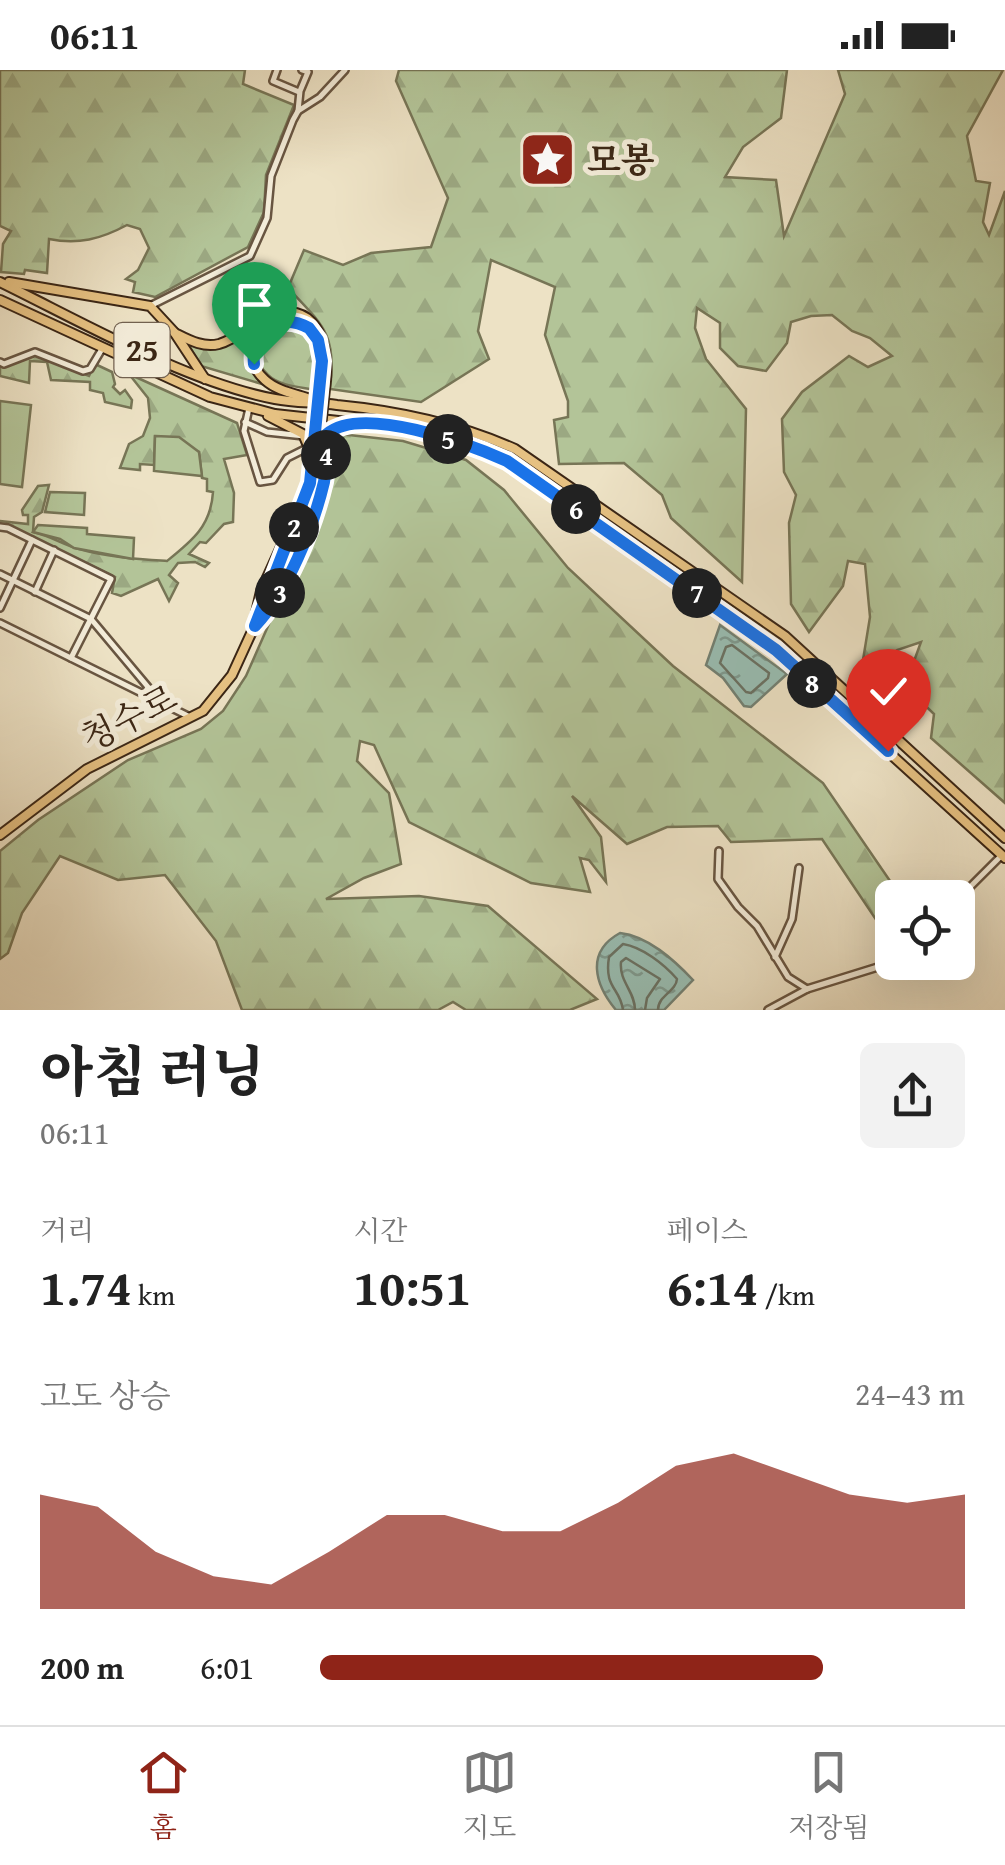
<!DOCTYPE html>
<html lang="ko">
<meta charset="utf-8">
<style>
:root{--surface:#fff;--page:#f2f2f2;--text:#222;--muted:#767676;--line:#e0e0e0;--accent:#8f2418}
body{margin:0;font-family:"Gentium Book Plus","Noto Serif KR",serif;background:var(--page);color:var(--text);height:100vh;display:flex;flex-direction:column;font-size:38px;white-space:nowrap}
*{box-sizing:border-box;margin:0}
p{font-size:32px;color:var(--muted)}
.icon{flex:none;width:55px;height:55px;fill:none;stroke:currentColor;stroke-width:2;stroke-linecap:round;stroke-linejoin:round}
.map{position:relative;height:940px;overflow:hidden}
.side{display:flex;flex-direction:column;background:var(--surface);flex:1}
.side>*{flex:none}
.fabs{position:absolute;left:875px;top:810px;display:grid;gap:20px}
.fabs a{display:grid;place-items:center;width:100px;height:100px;border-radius:15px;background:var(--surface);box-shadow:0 10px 40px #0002;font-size:50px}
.pin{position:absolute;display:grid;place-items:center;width:85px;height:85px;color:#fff;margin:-102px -42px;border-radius:50% 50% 50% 0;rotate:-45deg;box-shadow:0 0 10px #0007}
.pin .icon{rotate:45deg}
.km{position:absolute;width:50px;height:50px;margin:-25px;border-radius:50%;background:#222;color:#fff;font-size:28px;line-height:50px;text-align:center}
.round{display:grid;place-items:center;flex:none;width:105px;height:105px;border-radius:15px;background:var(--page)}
.overview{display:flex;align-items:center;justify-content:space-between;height:170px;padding:0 40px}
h1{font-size:55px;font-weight:800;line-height:75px}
.metrics{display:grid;grid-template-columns:repeat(3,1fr);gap:15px;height:170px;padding:10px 40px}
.metrics div{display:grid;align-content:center}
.metrics b{font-size:50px;font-weight:800}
.metrics small{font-size:28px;font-weight:400}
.metrics p{font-size:28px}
.chart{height:280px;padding:20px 40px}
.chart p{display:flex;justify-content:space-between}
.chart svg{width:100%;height:180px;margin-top:10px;fill:var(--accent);opacity:.7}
ul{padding:0 40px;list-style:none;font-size:32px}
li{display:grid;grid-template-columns:160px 120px 1fr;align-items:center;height:75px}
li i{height:25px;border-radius:12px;background:var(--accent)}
.status{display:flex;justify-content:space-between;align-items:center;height:70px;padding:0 50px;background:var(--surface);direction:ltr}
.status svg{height:28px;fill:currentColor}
.tabs{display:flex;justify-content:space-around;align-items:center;height:140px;border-top:2px solid var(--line);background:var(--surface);font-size:28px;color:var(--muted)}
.tabs a{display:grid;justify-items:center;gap:5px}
.tabs .active{color:var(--accent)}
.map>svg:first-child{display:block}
</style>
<div class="status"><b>06:11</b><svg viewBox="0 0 49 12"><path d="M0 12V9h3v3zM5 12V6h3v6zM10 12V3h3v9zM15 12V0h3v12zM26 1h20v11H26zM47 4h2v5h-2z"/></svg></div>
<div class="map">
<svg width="1005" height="940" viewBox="0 0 1005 940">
<defs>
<pattern id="forest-firs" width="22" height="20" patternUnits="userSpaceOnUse" patternTransform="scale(2.5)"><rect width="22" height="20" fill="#b3c498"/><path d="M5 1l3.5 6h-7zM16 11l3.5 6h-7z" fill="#9ba882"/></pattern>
<pattern id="water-ripples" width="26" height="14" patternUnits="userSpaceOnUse" patternTransform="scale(2.5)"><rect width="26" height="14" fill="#99beb3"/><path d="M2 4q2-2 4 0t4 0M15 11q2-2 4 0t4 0" fill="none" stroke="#7e9a90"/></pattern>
</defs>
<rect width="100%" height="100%" fill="#ede2c5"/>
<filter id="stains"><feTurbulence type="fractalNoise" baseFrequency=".002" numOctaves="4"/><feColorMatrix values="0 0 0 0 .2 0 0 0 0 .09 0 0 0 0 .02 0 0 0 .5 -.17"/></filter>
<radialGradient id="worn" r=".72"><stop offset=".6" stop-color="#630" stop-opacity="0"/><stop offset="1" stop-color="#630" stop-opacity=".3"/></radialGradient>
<g fill="url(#forest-firs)" stroke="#777556" stroke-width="2.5">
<path d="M 0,0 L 245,0 L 243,14 L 294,35 L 266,105 L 264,142 L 248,177 L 155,227 L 133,222 L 135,212 L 126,209 L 138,200 L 149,178 L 140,159 L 127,155 C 101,169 78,175 49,169 L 47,203 L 25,200 L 24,204 L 1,202 L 3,174 L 11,161 L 0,156 Z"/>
<path d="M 399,0 L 787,0 L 781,48 L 743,77 L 725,107 L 776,110 L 784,166 L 845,24 L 838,0 L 1003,0 L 967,66 L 976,111 L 990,113 L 983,152 L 989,165 L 1005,121 L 1005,733 L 931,668 L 934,644 L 905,616 L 921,572 L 897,580 L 873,607 L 863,590 L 870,547 L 865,494 L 848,491 L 843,516 L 809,562 L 791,534 L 789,453 L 796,425 L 784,402 L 782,349 L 802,322 L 849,286 L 868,297 L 892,286 L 870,268 L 852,261 L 832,245 L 811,246 L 791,252 L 787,273 L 766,301 L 738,296 L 720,278 L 720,253 L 697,238 L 695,258 L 706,289 L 746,339 L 742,512 L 671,448 L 662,425 L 624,393 L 559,394 L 554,350 L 568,347 L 568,331 L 545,265 L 555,217 L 491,190 L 478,261 L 489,289 L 421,332 L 330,319 C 337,265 324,256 288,218 L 304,180 L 343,195 L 371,183 L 431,177 L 448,128 L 396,11 Z"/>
<path d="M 282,253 L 298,254 C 322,271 318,294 315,320 C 300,317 279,316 268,305 C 247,285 261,262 282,253 Z"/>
<path d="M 259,255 C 243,286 251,290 262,314 L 201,296 L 186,271 L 201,278 Z"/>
<polygon points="34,285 89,306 95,294 112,302 115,314 113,317 120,324 125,320 132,330 131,338 105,332 103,323 90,320 90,312 51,310 47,292 30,291 29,313 0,306 0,294"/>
<path d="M 129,304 L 237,353 L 247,385 L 224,389 L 234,423 L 233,452 L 224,454 L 206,473 L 200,472 L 189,484 L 209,493 L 205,497 L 195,492 L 178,493 L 169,505 L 178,513 L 169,531 L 158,509 L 121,526 L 112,523 L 115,507 L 9,456 L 0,455 L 0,451 L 28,454 L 28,445 L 23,445 L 22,440 L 38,416 L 49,415 L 42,442 L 34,447 L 33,462 C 51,466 64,475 79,479 C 107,487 138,489 167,491 C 192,471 211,456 213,422 L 207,421 L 207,409 L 202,408 L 199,382 L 155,367 L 154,395 L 140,394 L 140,400 L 120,398 L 129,374 L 143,366 L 150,348 L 148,328 Z"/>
<polygon points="340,364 403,371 466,390 504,420 568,498 673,596 823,713 901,827 892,828 892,864 889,869 822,769 731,772 718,756 667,757 627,774 572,726 601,767 606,812 589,790 580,788 590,822 531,813 409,752 374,675 360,671 357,691 389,723 401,794 364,808 326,829 419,826 488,836 597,929 570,940 466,940 453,932 438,940 242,940 216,871 165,805 118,810 60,786 22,843 8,883 0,889 0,781 38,750 128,690 201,659 223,641 246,606 321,436 330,365"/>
<polygon points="50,422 85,423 84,445 45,442"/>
</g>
<g fill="#b3c498" stroke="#777556" stroke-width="2.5">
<polygon points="0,331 31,335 22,417 0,414"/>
<polygon points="155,366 179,367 199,382 202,406 154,401"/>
<polygon points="38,455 87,458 87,464 134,468 133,489 74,478 60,469 33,462"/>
</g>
<g fill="url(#water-ripples)" stroke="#738174" stroke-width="2.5">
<polygon points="720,555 787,604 751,637 744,636 723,608 706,595"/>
<path d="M 620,863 C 648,866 674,890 693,910 L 664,940 L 616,940 C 595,915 585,882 620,863 Z"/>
</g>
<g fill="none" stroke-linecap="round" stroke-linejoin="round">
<g stroke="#6a7264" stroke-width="2.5">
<polygon points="732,575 769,603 768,608 751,623 746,622 720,593 726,577"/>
<path d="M 623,940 C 620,917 604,919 609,887 L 623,874 C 642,877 664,894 677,909 C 676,922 658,925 658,940"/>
<path d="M 635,940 C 635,921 619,912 621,892 L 626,888 L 660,909 L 647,928 L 645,940"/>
</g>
<defs>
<g id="minor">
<polyline points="277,0 273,11 299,22"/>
<polyline points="298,41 300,21 308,2 302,0"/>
<polyline points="150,236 250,186 267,148 271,106 293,50 298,41 320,27 345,0"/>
<polyline points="0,292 4,294 35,282 83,301 90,299 102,279"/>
<polyline points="249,338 244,361 260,412 273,410 287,388 309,377"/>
<polyline points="245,352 267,362 304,366"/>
<polyline points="0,457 8,458 111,509 71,588"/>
<polyline points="0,504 91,549 148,617 145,623"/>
<polyline points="35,522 54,480"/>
<polyline points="0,538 32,470"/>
<polyline points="0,553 190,647"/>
<polyline points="719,781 718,809 738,837 757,856 788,907 807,919"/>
<polyline points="958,829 1002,785"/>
<polyline points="775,887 792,849 799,798"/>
<polyline points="768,940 807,919 894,892"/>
</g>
<g id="major">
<path d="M 0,212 C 82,252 186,312 275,329 C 295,333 316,332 337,335 C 399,341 457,353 515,379 L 785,566 L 1005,768"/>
<polyline points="9,212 150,236 174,262 205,309"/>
<polyline points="0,230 210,327 275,344 393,357 462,373 507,391 776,580 1005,788"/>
<path d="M 175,263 C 189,270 203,278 219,274 C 237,269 250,254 267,247 C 314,227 329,272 326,309"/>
<path d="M 310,329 C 296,324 277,321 265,310 C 232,281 268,235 309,258 L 321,278 L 320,308"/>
<polyline points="268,346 303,364 311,383"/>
<polyline points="255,547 261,521 285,468"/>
<path d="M 262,549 C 290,519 315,451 324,411 C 327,396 325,379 327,364 L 346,355"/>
<polyline points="0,765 87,699 203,641 232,605 265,533 271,514"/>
</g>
</defs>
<use href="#minor" stroke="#685541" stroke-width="10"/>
<use href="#major" stroke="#3b2615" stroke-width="12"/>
<use href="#minor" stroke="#f3ecd9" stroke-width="5"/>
<use href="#major" stroke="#e6c182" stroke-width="8"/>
<defs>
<g id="major-bridge">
<polyline points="271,514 310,413 320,308"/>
<polyline points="276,516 315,414 326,309"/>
</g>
</defs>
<use href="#major-bridge" stroke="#3b2615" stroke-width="12" stroke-linecap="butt"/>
<use href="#major-bridge" stroke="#e6c182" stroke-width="8"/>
</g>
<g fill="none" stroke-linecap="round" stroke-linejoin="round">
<defs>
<path id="route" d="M 254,294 C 250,260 279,241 309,258 L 318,270 L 322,291 L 310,413 L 255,556 C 288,521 313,458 324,412 C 327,396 326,379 327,364 C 362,334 469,374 507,391 L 776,580 L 888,681"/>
</defs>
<use href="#route" stroke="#fff" stroke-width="20"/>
<use href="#route" stroke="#1a73e8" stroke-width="12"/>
</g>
<defs>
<symbol id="sight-square" viewBox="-11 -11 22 22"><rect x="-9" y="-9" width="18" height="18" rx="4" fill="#8f2418" stroke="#f3ecd9"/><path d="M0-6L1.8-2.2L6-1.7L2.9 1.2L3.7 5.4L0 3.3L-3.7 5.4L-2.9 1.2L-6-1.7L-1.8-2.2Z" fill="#fff"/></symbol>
</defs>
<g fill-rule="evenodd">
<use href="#sight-square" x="516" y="58" width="63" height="63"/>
</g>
<g text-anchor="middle" stroke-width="10" stroke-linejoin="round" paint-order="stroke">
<rect fill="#f3ecd9" stroke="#726150" stroke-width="2.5" x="114.5" y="253" width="55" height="54" rx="8"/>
<g font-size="32" font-weight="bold" fill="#3b2615">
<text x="142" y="291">25</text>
</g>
<g font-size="35" font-weight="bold" fill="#3b2615" stroke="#f3ecd9" text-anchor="start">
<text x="587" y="102">모봉</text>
</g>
<g font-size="35" fill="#3b2615" stroke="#f3ecd9">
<text transform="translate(129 648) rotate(-27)" y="12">청수로</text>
</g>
</g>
<rect width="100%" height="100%" filter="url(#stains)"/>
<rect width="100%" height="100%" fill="url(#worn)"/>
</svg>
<div class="fabs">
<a><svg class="icon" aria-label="locate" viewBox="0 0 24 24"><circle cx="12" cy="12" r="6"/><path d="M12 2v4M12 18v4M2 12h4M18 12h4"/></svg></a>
</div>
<div class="pin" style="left:254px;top:294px;background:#1e9e55"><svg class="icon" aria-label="arrive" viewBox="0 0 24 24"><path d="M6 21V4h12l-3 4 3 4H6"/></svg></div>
<div class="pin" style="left:888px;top:681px;background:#d93025"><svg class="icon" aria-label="check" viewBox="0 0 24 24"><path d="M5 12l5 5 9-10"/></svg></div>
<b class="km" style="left:294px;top:457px">2</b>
<b class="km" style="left:280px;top:523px">3</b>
<b class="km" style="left:326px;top:385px">4</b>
<b class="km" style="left:448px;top:369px">5</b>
<b class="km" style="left:576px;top:439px">6</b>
<b class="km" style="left:697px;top:523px">7</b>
<b class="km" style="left:812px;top:613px">8</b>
</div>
<section class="side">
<div class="overview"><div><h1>아침 러닝</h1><p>06:11</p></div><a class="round"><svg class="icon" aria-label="share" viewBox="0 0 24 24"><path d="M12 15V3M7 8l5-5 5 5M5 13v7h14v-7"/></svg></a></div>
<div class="metrics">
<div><p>거리</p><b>1.74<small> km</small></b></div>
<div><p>시간</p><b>10:51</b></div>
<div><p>페이스</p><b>6:14<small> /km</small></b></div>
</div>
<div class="chart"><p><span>고도 상승</span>24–43 m</p>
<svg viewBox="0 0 160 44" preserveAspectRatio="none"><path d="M0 44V16L10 19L20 30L30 36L40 38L50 30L60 21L70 21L80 25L90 25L100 18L110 9L120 6L130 11L140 16L150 18L160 16V44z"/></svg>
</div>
<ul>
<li><b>200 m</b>6:01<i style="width:78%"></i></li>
</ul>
</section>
<nav class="tabs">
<a class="active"><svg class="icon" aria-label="home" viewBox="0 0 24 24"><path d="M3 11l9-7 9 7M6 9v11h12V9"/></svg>홈</a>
<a><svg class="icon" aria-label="map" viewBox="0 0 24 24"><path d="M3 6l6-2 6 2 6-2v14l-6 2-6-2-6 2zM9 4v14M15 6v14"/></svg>지도</a>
<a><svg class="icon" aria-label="saved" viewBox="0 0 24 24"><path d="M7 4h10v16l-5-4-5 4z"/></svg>저장됨</a>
</nav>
